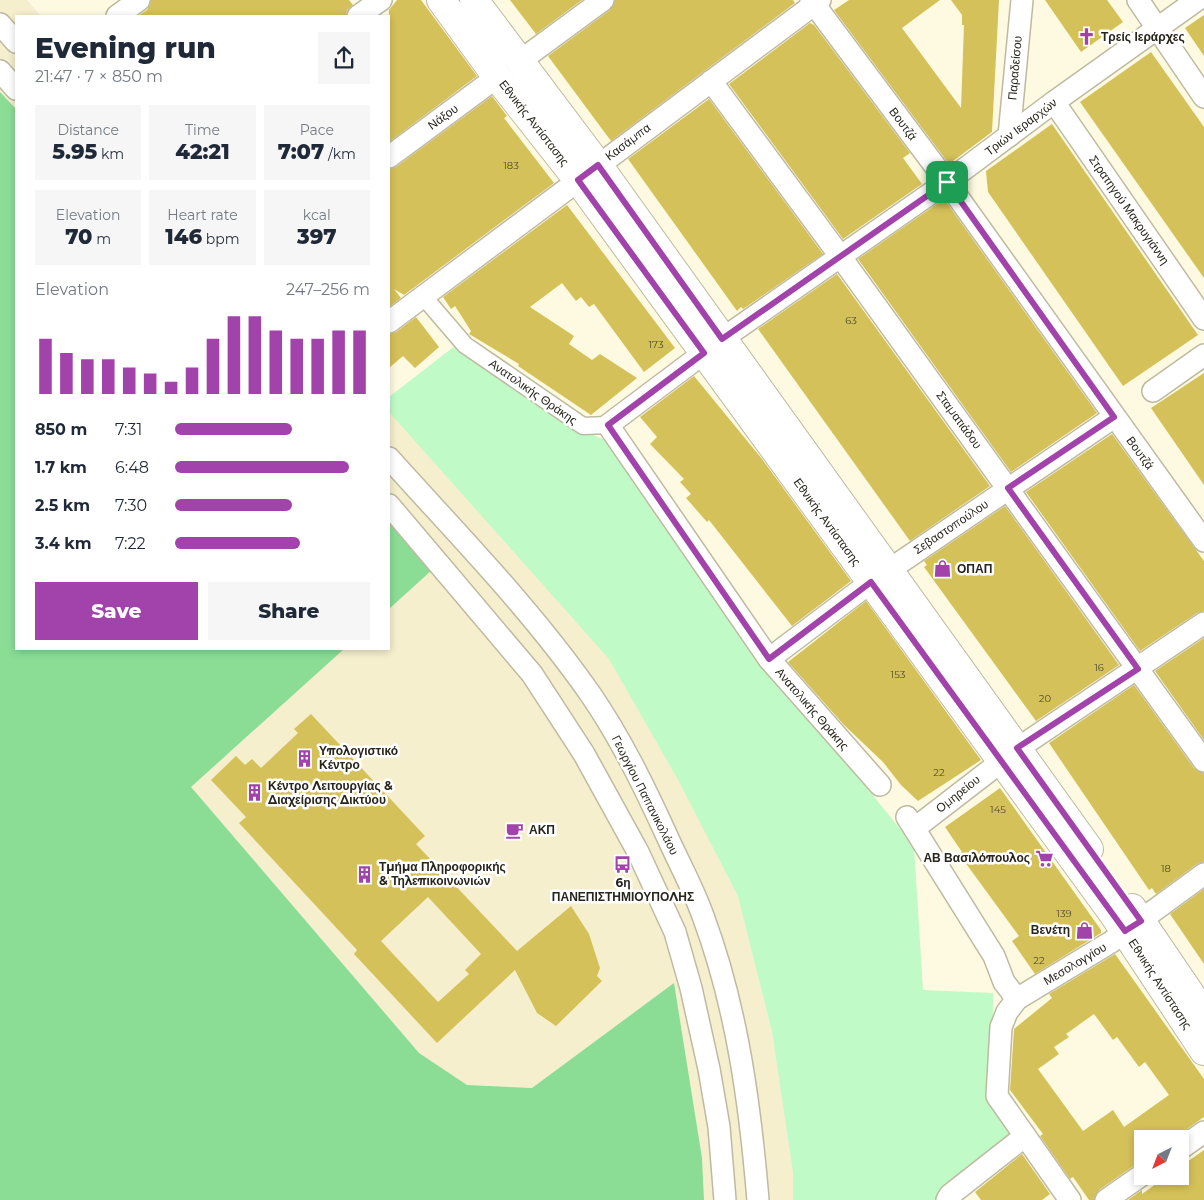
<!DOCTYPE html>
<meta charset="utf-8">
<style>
:root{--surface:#fff;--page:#f6f6f7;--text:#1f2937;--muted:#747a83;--accent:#a243ab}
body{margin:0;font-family:Montserrat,sans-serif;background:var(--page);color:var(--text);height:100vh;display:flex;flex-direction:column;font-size:19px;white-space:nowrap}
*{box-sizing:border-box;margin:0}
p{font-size:16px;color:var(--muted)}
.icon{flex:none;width:28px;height:28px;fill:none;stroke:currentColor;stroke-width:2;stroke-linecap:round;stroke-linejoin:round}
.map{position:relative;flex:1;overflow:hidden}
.details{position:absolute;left:15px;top:15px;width:375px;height:635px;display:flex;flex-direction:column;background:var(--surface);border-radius:0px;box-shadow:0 2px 8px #0003}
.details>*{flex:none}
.needle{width:32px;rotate:222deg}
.tools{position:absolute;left:1134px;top:1130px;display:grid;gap:10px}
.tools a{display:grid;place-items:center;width:55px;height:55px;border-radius:0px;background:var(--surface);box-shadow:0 2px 8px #0003;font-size:25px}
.pin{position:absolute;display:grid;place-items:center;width:42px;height:42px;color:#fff;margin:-21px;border-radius:10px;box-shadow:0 2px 8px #0006}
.round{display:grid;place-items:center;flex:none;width:52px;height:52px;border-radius:0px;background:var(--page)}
.overview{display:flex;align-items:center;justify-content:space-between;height:85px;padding:0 20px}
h1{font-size:28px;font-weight:800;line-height:38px}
.figures{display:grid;grid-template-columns:repeat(3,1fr);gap:8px;height:85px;padding:5px 20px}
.figures div{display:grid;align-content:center;border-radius:0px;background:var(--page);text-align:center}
.figures b{font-size:21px;font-weight:800}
.figures small{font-size:14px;font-weight:400}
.figures p{font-size:14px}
.chart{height:140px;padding:10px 20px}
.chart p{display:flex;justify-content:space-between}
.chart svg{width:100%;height:90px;margin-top:5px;stroke:var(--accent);stroke-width:6}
.primary-button{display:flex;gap:10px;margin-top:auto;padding:10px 20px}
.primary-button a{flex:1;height:58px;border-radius:0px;background:var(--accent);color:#fff;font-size:20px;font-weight:800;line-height:58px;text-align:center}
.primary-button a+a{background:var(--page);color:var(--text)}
ul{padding:0 20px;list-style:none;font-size:16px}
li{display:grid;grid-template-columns:80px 60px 1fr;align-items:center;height:38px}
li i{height:12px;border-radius:6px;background:var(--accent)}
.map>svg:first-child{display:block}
</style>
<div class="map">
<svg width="1204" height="1200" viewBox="0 0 1204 1200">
<rect width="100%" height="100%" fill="#fefae1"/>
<polygon fill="#f5efce" points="0,0 27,0 41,16 16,16 16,649 389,649 389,407 619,664 740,898 772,1033 795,1171 794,1200 0,1200"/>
<polygon fill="#c0fbc7" points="456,345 569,425 608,441 764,661 914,846 923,990 993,993 993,1096 1017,1136 942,1200 793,1200 793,1172 772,1032 738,896 677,778 609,659 389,412 389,397"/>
<g fill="#8bdd96">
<polygon points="0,92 16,109 16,649 344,649 191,787 419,1053 467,1085 532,1088 674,983 702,1158 704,1200 0,1200"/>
<polygon points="389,523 432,570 389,609"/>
</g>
<g fill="#d5c159" fill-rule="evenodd">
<polygon points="151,0 349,0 353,5 347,10 346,16 138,16 147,10"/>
<polygon points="397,0 421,0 477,76 389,142 389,10"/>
<polygon points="510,0 582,0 536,34"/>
<polygon points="615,0 793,0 795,3 611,141 548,56 610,10"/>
<polygon points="849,0 940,0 902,28 961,108 964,25 962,25 962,15 951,0 999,0 992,132 949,164 834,10"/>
<polygon points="1045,0 1107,0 1123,22 1081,52"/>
<polygon points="1204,15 1204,56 1185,28"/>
<polygon points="810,23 814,25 910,153 903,158 922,184 843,239 729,84"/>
<polygon points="1151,52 1204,127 1204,278 1080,102"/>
<polygon points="492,96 507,116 504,118 554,183 404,295 394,289 401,298 389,307 389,169 396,167"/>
<polygon points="709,99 823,254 743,309 741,307 737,311 628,159"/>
<polygon points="1052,124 1198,335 1123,386 988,192 986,171"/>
<polygon points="944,199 1097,413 1011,472 858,259"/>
<polygon points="567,205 675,348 644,372 594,304 589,307 581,297 576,301 562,283 530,307 574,336 569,344 592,360 600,354 637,378 591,415 518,366 519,364 469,334 471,331 455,306 451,309 443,297"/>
<polygon points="837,274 990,486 910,541 758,329"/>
<polygon points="416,317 439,347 415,368 403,356 389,368 389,334 396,332"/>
<polygon points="1204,373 1204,485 1151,408"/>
<polygon points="694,376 762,459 851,581 792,626 709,520 707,522 686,498 691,494 680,482 684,479 650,444 657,437 640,417"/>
<polygon points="1112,434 1204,561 1204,611 1197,613 1140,651 1026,492"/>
<polygon points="1005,506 1119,665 1036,721 924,567 927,565 924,561"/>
<polygon points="866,601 981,760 918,801 901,785 883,762 844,725 788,662"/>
<polygon points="1204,638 1204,740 1155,671"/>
<polygon points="1134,685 1194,768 1204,773 1204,862 1197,864 1156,894 1152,888 1149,890 1049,743"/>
<path d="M 311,714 L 425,836 L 416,844 L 517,951 L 571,906 L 589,934 L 600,968 L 597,976 L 602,981 L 556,1026 L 537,1013 L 515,970 L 437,1043 L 354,954 L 357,950 L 239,823 L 246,817 L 211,780 L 236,756 L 245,765 L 252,759 L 261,768 L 298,733 L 294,729 ZM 428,897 L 481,954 L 465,970 L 469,974 L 438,1002 L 381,941 Z"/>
<polygon points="1000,788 1101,930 1101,933 1035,974 1012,941 1019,936 959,854 962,852 945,827"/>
<polygon points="1204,889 1204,964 1170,914"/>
<path d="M 1115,954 L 1204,1079 L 1204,1117 L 1173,1139 L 1142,1139 L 1142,1163 L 1135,1165 L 1099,1190 L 1094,1200 L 1089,1200 L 1073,1177 L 1070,1179 L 1040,1136 L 1043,1134 L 1010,1090 L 1014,1029 L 1052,998 L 1049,994 ZM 1094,1014 L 1113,1040 L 1117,1037 L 1139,1067 L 1145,1062 L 1169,1095 L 1124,1127 L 1113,1110 L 1083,1131 L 1038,1069 L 1059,1054 L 1054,1047 L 1069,1037 L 1066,1034 Z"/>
<polygon points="1204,1150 1204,1200 1128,1200 1142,1190 1142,1194 1167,1176 1180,1176 1180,1167"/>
<polygon points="1022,1154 1050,1194 1042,1200 981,1200 975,1192"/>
</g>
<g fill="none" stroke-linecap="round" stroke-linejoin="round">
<defs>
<polyline id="pedestrian" points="423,296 465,345 583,426 608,425"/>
<g id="minor">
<polyline points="811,0 947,182 1204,541"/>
<polyline points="1138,0 1204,97"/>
<polyline points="117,16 139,0"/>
<polyline points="358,16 381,0"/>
<polyline points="0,24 16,42"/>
<polyline points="520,61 603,0"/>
<polyline points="0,71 16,89"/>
<polyline points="711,81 840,256 1204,761"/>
<polyline points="1054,102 1204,319"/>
<polyline points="1009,136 1022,0"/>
<polyline points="389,157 497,77"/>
<polyline points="389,322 820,0"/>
<polyline points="722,339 947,182 1054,102 1197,0"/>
<polyline points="704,353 608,425 769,659 880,785"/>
<polyline points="1153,391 1204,355"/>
<path d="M 389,458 C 458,535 532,610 591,695 C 621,739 644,786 666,834 C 678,861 693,888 703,916 C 737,1007 750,1104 758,1200"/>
<polyline points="389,505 532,674 584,754 638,852 675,932 691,988 709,1069 719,1127 725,1200"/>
<polyline points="889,570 1114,417"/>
<polyline points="769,659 871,582"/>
<polyline points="1017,749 1204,623"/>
<polyline points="907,817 994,956 1004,982 1017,999"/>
<polyline points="915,828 1002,761"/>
<polyline points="1180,1149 1204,1132"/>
<polyline points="947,1200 950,1195 1025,1136"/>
<polyline points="1070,1200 997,1096 1001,1027 1007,1012 1017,999 1111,942 1204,874"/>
<polyline points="1106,1200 1142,1175"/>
</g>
<g id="secondary">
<polyline points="441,0 497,77 578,180 1114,915 1204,1051"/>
<polyline points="474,0 598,165 1089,849"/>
<polyline points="1132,908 1204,1014"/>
</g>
</defs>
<use href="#pedestrian" stroke="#bebaa2" stroke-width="19"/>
<use href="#minor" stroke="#bebaa2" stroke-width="24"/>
<use href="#secondary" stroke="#bebaa2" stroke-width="30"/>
<use href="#pedestrian" stroke="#fff" stroke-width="16"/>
<use href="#minor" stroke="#fff" stroke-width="21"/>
<use href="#secondary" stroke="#fff" stroke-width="28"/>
</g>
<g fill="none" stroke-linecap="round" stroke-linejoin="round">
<defs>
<polygon id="route" points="598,165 722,339 947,182 1114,417 1008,488 1138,669 1017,748 1141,921 1125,931 871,582 769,659 608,425 704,353 578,180"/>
</defs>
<use href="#route" stroke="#fff" stroke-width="10"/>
<use href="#route" stroke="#a243ab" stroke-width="6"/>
</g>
<defs>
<symbol id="church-bare" viewBox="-9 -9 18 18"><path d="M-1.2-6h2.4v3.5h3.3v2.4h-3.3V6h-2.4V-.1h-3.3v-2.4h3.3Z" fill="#a243ab" stroke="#fff" stroke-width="2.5" paint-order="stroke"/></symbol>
<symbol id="shop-bare" viewBox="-9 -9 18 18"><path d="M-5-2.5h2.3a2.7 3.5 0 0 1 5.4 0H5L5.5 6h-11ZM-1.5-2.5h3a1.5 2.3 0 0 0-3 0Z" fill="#a243ab" stroke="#fff" stroke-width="2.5" paint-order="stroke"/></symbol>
<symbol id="building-bare" viewBox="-9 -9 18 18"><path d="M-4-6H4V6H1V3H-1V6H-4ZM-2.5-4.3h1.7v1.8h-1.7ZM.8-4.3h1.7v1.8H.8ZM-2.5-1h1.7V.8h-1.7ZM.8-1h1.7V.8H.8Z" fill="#a243ab" stroke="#fff" stroke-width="2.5" paint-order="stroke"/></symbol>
<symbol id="cafe-bare" viewBox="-9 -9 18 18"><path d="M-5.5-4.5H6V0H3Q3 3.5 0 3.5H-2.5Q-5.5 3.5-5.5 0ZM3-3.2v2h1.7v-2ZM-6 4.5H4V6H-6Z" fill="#a243ab" stroke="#fff" stroke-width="2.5" paint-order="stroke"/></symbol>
<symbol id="supermarket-bare" viewBox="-9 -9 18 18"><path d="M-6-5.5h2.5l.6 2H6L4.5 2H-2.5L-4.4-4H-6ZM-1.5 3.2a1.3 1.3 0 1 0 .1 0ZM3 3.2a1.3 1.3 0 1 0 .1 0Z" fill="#a243ab" stroke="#fff" stroke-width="2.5" paint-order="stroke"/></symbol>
<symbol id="bus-bare" viewBox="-9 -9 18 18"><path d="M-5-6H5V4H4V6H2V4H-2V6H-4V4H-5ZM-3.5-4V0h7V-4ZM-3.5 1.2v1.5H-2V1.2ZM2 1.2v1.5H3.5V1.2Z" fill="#a243ab" stroke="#fff" stroke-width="2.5" paint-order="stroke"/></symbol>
</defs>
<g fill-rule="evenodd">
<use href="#church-bare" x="1074" y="24" width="25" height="25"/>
<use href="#shop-bare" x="930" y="556" width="25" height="25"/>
<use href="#building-bare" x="292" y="746" width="25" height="25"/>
<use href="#building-bare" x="242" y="780" width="25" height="25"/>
<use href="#cafe-bare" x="502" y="818" width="25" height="25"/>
<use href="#supermarket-bare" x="1032" y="846" width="25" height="25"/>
<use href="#bus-bare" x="610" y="852" width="25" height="25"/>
<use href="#building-bare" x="352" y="862" width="25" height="25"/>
<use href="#shop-bare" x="1072" y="918" width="25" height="25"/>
</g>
<g text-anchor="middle" stroke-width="5" stroke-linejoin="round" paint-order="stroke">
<g font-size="10" fill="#524c2b">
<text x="511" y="169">183</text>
<text x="851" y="324">63</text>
<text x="656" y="348">173</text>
<text x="1099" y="671">16</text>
<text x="898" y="678">153</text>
<text x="1045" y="702">20</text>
<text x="939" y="776">22</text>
<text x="998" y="813">145</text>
<text x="1166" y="872">18</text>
<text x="1064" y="917">139</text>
<text x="1039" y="964">22</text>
</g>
<g font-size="12" font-weight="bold" fill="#27251c" stroke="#fff" text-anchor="start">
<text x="1101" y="41">Τρείς Ιεράρχες</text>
<text x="957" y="573">ΟΠΑΠ</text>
<text x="319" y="755">Υπολογιστικό<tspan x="319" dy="14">Κέντρο</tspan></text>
<text x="268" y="790">Κέντρο Λειτουργίας &amp;<tspan x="268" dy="14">Διαχείρισης Δικτύου</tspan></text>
<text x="529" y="834">ΑΚΠ</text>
<text x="1030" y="862" text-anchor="end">ΑΒ Βασιλόπουλος</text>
<text x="379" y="871">Τμήμα Πληροφορικής<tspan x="379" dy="14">&amp; Τηλεπικοινωνιών</tspan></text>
<text x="623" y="887" text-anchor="middle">6η<tspan x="623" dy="14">ΠΑΝΕΠΙΣΤΗΜΙΟΥΠΟΛΗΣ</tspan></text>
<text x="1070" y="934" text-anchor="end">Βενέτη</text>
</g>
<g font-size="12" fill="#27251c" stroke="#fff">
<text transform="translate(1015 68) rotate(-85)" y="4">Παραδείσου</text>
<text transform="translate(443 117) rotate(-36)" y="4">Νάξου</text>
<text transform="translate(534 123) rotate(52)" y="4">Εθνικής Αντίστασης</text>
<text transform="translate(903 124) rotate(53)" y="4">Βουτζά</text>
<text transform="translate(1021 127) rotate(-37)" y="4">Τριών Ιεραρχών</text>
<text transform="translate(628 142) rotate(-37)" y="4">Κασάμπα</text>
<text transform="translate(1129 210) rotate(55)" y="4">Στρατηγού Μακρυγιάννη</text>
<text transform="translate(533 392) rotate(35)" y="4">Ανατολικής Θράκης</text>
<text transform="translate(959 420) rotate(54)" y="4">Σταματιάδου</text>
<text transform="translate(1140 453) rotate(54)" y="4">Βουτζά</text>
<text transform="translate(827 522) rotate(54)" y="4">Εθνικής Αντίστασης</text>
<text transform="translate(951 527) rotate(-34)" y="4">Σεβαστοπούλου</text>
<text transform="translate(812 709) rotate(49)" y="4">Ανατολικής Θράκης</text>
<text transform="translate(958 794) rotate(-38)" y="4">Ομηρείου</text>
<text transform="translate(645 795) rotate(63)" y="4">Γεωργίου Παπανικολάου</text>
<text transform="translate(1075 964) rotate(-31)" y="4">Μεσολογγίου</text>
<text transform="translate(1160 984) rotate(57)" y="4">Εθνικής Αντίστασης</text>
</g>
</g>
</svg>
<div class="tools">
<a><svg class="needle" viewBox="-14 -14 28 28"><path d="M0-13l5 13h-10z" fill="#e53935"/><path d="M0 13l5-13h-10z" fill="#747a83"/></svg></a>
</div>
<div class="pin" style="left:947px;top:182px;background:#1e9e55"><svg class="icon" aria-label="arrive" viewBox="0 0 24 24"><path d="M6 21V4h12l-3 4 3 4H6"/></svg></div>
<section class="details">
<div class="overview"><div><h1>Evening run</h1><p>21:47 · 7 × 850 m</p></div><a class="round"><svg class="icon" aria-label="share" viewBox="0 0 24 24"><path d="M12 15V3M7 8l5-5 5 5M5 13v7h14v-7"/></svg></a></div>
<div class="figures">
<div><p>Distance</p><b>5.95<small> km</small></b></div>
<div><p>Time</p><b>42:21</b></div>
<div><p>Pace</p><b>7:07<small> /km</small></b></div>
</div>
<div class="figures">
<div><p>Elevation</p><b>70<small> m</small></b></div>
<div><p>Heart rate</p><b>146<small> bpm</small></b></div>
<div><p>kcal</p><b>397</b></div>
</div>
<div class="chart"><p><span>Elevation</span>247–256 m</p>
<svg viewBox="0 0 160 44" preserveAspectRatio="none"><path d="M5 44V17M15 44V24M25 44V27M35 44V27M45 44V31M55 44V34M65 44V38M75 44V31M85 44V17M95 44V6M105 44V6M115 44V13M125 44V17M135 44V17M145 44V13M155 44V13"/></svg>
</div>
<ul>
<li><b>850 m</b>7:31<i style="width:60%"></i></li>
<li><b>1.7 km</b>6:48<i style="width:89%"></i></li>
<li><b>2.5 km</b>7:30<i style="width:60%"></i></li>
<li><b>3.4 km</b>7:22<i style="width:64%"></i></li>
</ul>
<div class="primary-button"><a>Save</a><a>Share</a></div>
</section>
</div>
